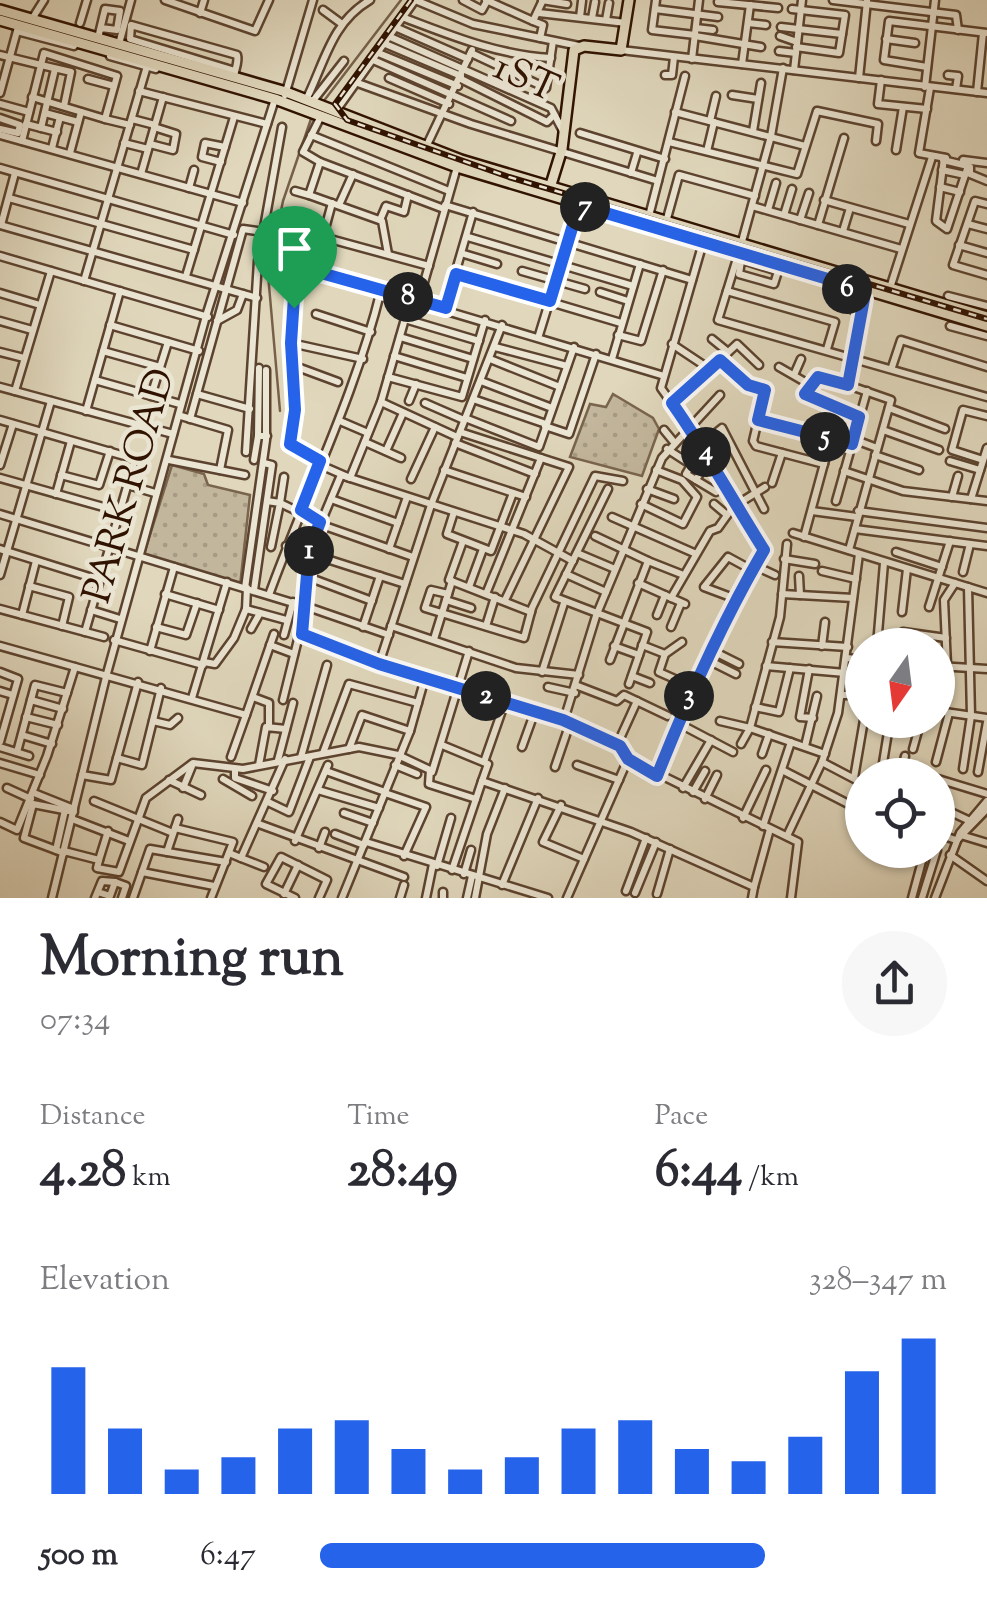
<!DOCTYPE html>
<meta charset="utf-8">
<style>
:root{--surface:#fff;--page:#f7f7f7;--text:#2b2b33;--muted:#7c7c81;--accent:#2563eb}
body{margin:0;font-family:"Sorts Mill Goudy",serif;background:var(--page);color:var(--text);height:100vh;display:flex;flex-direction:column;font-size:38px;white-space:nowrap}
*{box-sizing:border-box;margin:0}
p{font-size:32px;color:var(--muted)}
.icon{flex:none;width:55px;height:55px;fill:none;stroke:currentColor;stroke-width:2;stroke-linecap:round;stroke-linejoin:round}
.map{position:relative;height:898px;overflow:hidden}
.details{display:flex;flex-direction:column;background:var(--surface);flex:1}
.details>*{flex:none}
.needle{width:65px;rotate:194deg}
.buttons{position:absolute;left:845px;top:628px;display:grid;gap:20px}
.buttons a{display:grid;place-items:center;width:110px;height:110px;border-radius:50%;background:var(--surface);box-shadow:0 2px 8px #0004;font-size:50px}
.pin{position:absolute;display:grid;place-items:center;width:85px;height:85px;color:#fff;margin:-102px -42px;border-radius:50% 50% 50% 0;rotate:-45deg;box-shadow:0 0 10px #0007}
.pin .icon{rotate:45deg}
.km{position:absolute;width:50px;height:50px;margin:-25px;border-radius:50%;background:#222;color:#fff;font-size:28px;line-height:50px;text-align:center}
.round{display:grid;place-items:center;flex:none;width:105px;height:105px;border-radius:52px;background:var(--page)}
.headline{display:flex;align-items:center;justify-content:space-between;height:170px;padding:0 40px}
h1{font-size:55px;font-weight:700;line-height:75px}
.figures{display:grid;grid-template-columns:repeat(3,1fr);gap:15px;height:170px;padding:10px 40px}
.figures div{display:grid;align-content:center}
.figures b{font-size:50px;font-weight:700}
.figures small{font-size:28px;font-weight:400}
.figures p{font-size:28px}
.chart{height:280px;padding:20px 40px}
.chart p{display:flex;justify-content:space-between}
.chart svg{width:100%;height:180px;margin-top:10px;stroke:var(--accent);stroke-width:6}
ul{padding:0 40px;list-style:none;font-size:32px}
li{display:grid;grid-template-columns:160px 120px 1fr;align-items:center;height:75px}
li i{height:25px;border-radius:12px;background:var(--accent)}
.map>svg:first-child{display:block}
</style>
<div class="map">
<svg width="987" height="898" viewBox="0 0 987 898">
<defs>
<pattern id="grass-dots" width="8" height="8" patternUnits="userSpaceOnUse" patternTransform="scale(2.5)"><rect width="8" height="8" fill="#c2b69c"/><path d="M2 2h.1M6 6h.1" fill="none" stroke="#a79b85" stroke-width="1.8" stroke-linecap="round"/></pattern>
</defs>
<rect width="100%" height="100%" fill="#e0d7bc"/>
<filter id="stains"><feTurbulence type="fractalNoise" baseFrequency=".002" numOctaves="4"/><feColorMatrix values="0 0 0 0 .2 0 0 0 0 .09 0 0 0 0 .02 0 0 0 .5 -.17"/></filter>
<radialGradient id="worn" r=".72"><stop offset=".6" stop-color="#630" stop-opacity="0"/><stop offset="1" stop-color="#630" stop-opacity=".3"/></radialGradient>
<g fill="url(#grass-dots)" stroke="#79644e" stroke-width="2.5">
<polygon points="613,394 653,418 659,429 642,476 570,457 590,404 606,407"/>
<polygon points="172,465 204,474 208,485 250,495 240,586 174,571 143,557"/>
</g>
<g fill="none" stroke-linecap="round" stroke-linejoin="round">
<g stroke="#76604a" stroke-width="2.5">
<polyline points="323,102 401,0"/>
<polyline points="280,411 268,274 283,201 312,116"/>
</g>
<defs>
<g id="minor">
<polyline points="165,0 255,31 269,0"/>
<polyline points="415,0 473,24 579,46"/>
<polyline points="463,0 482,10 487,1"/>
<polyline points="486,0 533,21"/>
<polyline points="542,0 567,4"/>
<polyline points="656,0 652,30 695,35"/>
<polyline points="833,0 956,15 958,30"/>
<polyline points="718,2 778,8"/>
<polyline points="655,9 718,17"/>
<polyline points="792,9 845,15 839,53 796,47"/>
<polyline points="323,10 342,24"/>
<polyline points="200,13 204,0"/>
<polyline points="539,13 626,23"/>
<path d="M 402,17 C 452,36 498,55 551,58"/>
<polyline points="580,17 582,1"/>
<polyline points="592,18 595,2"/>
<polyline points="32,19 44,0"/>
<polyline points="606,20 609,3"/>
<polyline points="80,23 87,0"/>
<polyline points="748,23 766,25"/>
<polyline points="395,27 468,59"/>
<polyline points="781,27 842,34"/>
<polyline points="696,28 713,30"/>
<polyline points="17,31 74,46"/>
<polyline points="388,36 551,108 563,131"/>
<polyline points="695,36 761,47"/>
<polyline points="780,36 797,42"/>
<polyline points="98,38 105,9 120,11 117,30 101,28"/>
<polyline points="540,38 543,25 533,21 543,0"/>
<polyline points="886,39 915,43"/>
<polyline points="383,43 461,76"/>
<polyline points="119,44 131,0"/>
<polyline points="621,50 987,93"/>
<polyline points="779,51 796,53"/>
<polyline points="376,52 458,86"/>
<polyline points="471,53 546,88 553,41"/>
<polyline points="0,55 41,65 22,141"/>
<polyline points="110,56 156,69"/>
<polyline points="371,59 511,121"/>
<polyline points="692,59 699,0"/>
<polyline points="742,64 750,5"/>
<polyline points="927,67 884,60 889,21 987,33"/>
<polyline points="794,70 802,0"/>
<polyline points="665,75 672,75 674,57"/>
<polyline points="948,75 958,76 956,89"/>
<path d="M 234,76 C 235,70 239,61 237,55 L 131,25 L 130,39 L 235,71"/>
<polyline points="389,78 449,104"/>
<polyline points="859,78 867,1"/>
<polyline points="88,79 114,86"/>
<polyline points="461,79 547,122 554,115"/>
<polyline points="881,80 878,104 927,109"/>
<polyline points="355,82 471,124 658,181"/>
<polyline points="925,87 935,0"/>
<polyline points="930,88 919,153 946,158"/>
<polyline points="139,91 267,124"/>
<polyline points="977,92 983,33"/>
<polyline points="0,93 17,31"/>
<polyline points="285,95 313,0"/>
<polyline points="732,95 758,99"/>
<polyline points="32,97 105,119 117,76 44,53 41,65 71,72 64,106"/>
<path d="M 306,100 C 325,62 331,23 370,0"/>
<polyline points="312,102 344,61"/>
<polyline points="0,104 29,112"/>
<polyline points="335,112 415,0"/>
<polyline points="675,112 805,146"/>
<polyline points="45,113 78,122"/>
<polyline points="0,118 20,125 18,133 0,129"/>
<polyline points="105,119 130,125"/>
<polyline points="132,119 155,125"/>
<polyline points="710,121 716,96"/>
<polyline points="26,124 57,132"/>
<polyline points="41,128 55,69"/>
<polyline points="753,131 761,83"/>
<polyline points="580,133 665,159"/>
<polyline points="0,135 243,203"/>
<polyline points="311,135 449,191"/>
<polyline points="669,142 797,174 817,111 878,124 876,141"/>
<polyline points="124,143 148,149"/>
<polyline points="150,144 173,150 176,134 154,127"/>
<polyline points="426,147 472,50"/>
<polyline points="52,148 60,117"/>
<polyline points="896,150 903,107"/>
<polyline points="707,151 714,122"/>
<polyline points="70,153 81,112"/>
<polyline points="943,160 968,166 947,229 936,221 944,158"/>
<polyline points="963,160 987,163"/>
<polyline points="221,162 202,157 205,143 225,147"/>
<polyline points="320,162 303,152 321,116"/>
<polyline points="970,167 970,174 987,181"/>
<polyline points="0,168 234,235"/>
<polyline points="942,170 965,175"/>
<polyline points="631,173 637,153"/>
<polyline points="141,174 163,97"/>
<polyline points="940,187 960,192"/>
<polyline points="189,188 194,170"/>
<polyline points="295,191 309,195"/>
<polyline points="9,198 194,250"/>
<polyline points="824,200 909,224"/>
<polyline points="987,204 975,201 953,265 987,275"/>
<polyline points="339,205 353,174"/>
<polyline points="445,205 692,280"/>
<polyline points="752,206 901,249"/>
<polyline points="768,210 776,183"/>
<polyline points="784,215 792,189"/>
<polyline points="649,216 685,76"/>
<polyline points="380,220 386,206 404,212 408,195"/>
<polyline points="800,220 809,193"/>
<polyline points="666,222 679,175 755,196"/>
<polyline points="968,224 987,229"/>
<polyline points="0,225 257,298"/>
<polyline points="1,225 15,173"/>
<polyline points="818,225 844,138"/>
<polyline points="843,231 850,208"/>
<polyline points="323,236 332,203"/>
<polyline points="468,237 633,286"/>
<polyline points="741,245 771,136 783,68"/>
<polyline points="959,245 987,253"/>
<polyline points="739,252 718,320 987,397"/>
<polyline points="388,254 382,221 309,195 320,162 444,209"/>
<polyline points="464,254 497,264"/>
<polyline points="748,255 746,261 741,261 739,274 774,284 780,265"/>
<polyline points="0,256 208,317"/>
<polyline points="746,261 778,271"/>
<polyline points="296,266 661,375"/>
<polyline points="522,271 585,289"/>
<polyline points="456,274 621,323"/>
<polyline points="186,276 234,117"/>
<polyline points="84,281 147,66"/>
<polyline points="727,291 835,322 827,349"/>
<polyline points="889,291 932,157"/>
<polyline points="600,292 628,301"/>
<polyline points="0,293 40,305"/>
<polyline points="948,296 987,306"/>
<polyline points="419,300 457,167"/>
<polyline points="864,305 863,296 849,294 843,306 864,314"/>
<polyline points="445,308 473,212"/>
<polyline points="316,314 371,332"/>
<polyline points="405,319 479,341"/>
<polyline points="0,321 32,330"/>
<polyline points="217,321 237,310 243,294"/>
<polyline points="110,325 199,351"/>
<polyline points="950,326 987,336"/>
<polyline points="539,335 579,205"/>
<polyline points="618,335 641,341 663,270"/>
<polyline points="400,337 473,359"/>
<polyline points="712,339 728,352"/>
<polyline points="291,343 363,359"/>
<polyline points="672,344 711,370 720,360 748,385 765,390 753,441 756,446 824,464"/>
<polyline points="495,347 567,366"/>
<polyline points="103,351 160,367"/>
<polyline points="0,352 24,358"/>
<polyline points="394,356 467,378"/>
<polyline points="490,359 560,387"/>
<polyline points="612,359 640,264"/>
<polyline points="720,360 737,344 759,365"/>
<polyline points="292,365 338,382"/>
<polyline points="779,367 812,386"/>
<polyline points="892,367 901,340 987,367"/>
<polyline points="259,368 258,436 267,436"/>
<polyline points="794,375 801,359"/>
<polyline points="388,377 462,397 485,320"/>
<polyline points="95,380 180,404"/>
<polyline points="481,381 552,408"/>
<polyline points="847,385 870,291"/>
<polyline points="0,387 173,434"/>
<polyline points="15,391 51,271"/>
<polyline points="197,394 250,409"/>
<polyline points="151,396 168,342"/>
<polyline points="473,399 546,424"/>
<polyline points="409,401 416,384"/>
<polyline points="381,402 457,437"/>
<polyline points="425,403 464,420"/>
<polyline points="671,403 711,370"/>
<polyline points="889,408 945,429"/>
<polyline points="86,411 120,291"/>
<polyline points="181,416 228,430 220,470"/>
<polyline points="465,418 539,447 574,347"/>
<polyline points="190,419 243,229 264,232"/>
<polyline points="0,420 135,459 85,632"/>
<polyline points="759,420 852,444"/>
<polyline points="340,421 368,433"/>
<polyline points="545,426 569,434 596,354"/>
<polyline points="664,430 673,441"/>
<polyline points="883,430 939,450"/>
<polyline points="460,432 569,467 505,600"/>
<polyline points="853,439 877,448"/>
<polyline points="365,442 401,458"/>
<polyline points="455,443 535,474"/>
<polyline points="702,444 722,428 764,509"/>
<polyline points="667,449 687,462"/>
<polyline points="386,451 403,413"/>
<polyline points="246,452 258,261 282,127"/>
<polyline points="698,453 686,474 716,492"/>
<polyline points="875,455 919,470"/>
<polyline points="169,460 245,475"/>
<polyline points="254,460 258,436"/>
<polyline points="983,460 952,450 963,410 987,416"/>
<polyline points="320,461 290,445 295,410 291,343 297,230 429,266"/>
<polyline points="950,461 980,470"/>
<polyline points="318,464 350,478 381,402 411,298"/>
<polyline points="0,465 13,424"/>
<polyline points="444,470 526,497"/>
<polyline points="844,471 903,491 987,501"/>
<polyline points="61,475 99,485 110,451"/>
<polyline points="341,475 524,534 573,561"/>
<polyline points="341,475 309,551 305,606 389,635"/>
<polyline points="284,477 280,503 320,522"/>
<polyline points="0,478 121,512"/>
<polyline points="411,479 435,427"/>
<polyline points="696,480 709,458"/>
<polyline points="772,483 782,453"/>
<polyline points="128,485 155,493"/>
<polyline points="608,489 555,597 647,632 629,684"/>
<polyline points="647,489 674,499"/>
<polyline points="56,494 71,441"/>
<polyline points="952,497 958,476"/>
<polyline points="331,499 398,523"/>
<polyline points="971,499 987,448"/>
<polyline points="267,501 280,503 271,547"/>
<polyline points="836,501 867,391"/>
<polyline points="641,504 683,524 697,497 682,480 656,470"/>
<polyline points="714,504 727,515"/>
<polyline points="812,511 857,517"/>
<polyline points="858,511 987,528"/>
<polyline points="454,512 447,534 491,551 513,493"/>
<polyline points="0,514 306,607 283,700"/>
<polyline points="612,517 694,553"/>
<polyline points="319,524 413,557"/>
<polyline points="855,529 987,546"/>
<polyline points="793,533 987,593"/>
<polyline points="595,536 648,561"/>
<polyline points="804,537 831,438"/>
<polyline points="463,541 449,580 531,612"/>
<polyline points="787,544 780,617 750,728 825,754"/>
<polyline points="286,546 405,584"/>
<polyline points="0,549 99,580"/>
<polyline points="389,549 407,497"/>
<polyline points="849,550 891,400 822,376 805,394 859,417"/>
<polyline points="896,552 942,567"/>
<polyline points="577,553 615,569"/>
<polyline points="784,559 815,564"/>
<polyline points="753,565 775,575"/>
<polyline points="822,571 856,579"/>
<polyline points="963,572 970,544"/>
<polyline points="566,574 606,592"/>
<polyline points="0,575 51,401"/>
<polyline points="799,576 800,595"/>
<polyline points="308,577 372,601"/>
<polyline points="638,583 685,604"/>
<polyline points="29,586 69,597 62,626"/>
<polyline points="469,587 483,549"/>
<polyline points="245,588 266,440 266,370"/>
<polyline points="247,588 246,609 286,620"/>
<polyline points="254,590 272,465 264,463"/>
<polyline points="165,594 219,610"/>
<polyline points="448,594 431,590 425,608 524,638 532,608 595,476 623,481"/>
<polyline points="486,594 541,458"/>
<polyline points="782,594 853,598"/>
<path d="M 269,595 C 306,493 355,396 381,290"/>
<polyline points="671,598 710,531 718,528 733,507 765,487"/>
<polyline points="736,599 704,587 728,557 750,569"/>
<polyline points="446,600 471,608"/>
<polyline points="929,607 950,541"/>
<polyline points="0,609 104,637"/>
<polyline points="91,610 120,619"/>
<polyline points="902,612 907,569"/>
<polyline points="22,615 36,561"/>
<polyline points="657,615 665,595"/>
<polyline points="391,626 516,668 579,675"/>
<polyline points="486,626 495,597"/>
<polyline points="156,627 186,635 197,603"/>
<polyline points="363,627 380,576"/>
<polyline points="671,627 681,603"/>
<polyline points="251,629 260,613"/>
<polyline points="903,632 946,638"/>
<path d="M 302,634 C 328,644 354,655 381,664 C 422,678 617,725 628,759"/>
<polyline points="284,635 293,602"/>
<polyline points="434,639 452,581"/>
<polyline points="114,640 203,665"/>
<polyline points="682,642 665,654 659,672 693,687"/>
<polyline points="772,642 848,647"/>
<polyline points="270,645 294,654"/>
<polyline points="642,645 665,654"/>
<polyline points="877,645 884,563"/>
<polyline points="0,646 246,715 274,634"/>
<polyline points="614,646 639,655"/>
<polyline points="822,646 825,622"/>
<polyline points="711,650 739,664"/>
<polyline points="150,651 174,567"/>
<polyline points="847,658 862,660"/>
<polyline points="706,659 736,674"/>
<polyline points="610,660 648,561 681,574"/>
<polyline points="204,662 215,664 234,638 246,609"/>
<polyline points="379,664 431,505 502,325"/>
<polyline points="766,666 845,673"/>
<polyline points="938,666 987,669"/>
<polyline points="947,666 944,600 955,583"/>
<polyline points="809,669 800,717 813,718"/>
<polyline points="0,672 18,679 0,742"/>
<polyline points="542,672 564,603"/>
<polyline points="632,676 650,683"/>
<polyline points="106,677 206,316 275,99"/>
<polyline points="578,686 617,701 624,695 668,716"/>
<polyline points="548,687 575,693"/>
<polyline points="0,691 13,695"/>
<polyline points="842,695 862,695"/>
<polyline points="253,697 269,703 269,724"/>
<polyline points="192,698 227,582"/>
<polyline points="31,700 63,709"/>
<polyline points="755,707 779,712 790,668"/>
<polyline points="938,711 987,718"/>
<polyline points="939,711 942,666"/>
<polyline points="26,717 58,725"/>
<polyline points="564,720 596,616 662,458 720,395"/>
<polyline points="153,721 170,725 178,718"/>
<polyline points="720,721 750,728 741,744"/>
<polyline points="678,723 733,752"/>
<polyline points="22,735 52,744"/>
<polyline points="442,745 488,764 482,781"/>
<polyline points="617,745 637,701"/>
<polyline points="805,746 817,696"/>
<polyline points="0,747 29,756"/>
<polyline points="522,747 535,711"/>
<polyline points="349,749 362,715 410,731"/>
<polyline points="913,749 921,720"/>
<polyline points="17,752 35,685 67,693"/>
<polyline points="323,753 349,684 418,703"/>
<polyline points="762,754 769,734"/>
<polyline points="231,757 246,715"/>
<polyline points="301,757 327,665"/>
<polyline points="117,758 142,765 161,688"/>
<polyline points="628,759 798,842 791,898"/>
<polyline points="278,760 293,703"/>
<polyline points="484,762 505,702"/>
<polyline points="822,762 862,783"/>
<polyline points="936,762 949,713"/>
<polyline points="0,763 40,775"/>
<polyline points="259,765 266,727 286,729"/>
<polyline points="395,765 417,774"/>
<polyline points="577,765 619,780"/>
<polyline points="555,767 570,723"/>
<polyline points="235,769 235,778 273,791"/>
<polyline points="902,769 923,775"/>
<polyline points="963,769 971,716 968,587"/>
<polyline points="326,771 385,792"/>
<polyline points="784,771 862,811"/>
<polyline points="432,772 469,651"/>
<polyline points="978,772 987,722"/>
<polyline points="82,775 111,780 138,682"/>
<polyline points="881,775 890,720"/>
<polyline points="901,775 905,756"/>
<polyline points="657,776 700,672 763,550 733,507 710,457 661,388 704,239"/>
<polyline points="854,778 864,720"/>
<polyline points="223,779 252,796"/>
<polyline points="938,779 987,794"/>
<polyline points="169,780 201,795"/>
<polyline points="7,788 31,799"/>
<polyline points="183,788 192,766"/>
<polyline points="683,788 711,740"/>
<polyline points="318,790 379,808"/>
<polyline points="693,792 705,771"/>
<polyline points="34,793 74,809"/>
<polyline points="385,793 426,807 404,856"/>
<polyline points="705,799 717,775"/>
<polyline points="94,801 173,833"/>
<polyline points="268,802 289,812 310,757"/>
<polyline points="561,805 543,842 584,859"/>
<polyline points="938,806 970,821"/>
<polyline points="344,813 373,823"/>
<polyline points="743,818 766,770"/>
<polyline points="72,819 129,841"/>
<polyline points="0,822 17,830 47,756 75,667"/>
<polyline points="259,824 404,877"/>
<polyline points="763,826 791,742"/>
<polyline points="175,828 233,842 211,898"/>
<polyline points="335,834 364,845"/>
<polyline points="938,834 956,840"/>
<polyline points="787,836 822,762 838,713 859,554"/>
<polyline points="964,836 987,843"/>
<polyline points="957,840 987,809"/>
<polyline points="295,841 328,765"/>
<polyline points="366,842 548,898"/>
<polyline points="319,848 325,832"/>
<polyline points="56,850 65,810"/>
<polyline points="64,851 99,860 97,868 119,872 146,798 193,763 243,769 359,747 398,755 430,770 429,784 476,799 482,781 631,832 754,887 752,898"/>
<polyline points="167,852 178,819"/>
<polyline points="64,853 24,838 33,804 74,812"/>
<polyline points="229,853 241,858 285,759"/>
<polyline points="950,855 987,881"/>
<polyline points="241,858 264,867"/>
<polyline points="99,860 108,831"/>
<polyline points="437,866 451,818"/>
<polyline points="452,870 476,799"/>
<polyline points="142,872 214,886"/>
<polyline points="464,874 471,850"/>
<polyline points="115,882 126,886 122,898"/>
<polyline points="502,885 538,798"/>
<polyline points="754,887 770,829"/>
<polyline points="626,891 646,838"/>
<polyline points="635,893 656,842"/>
<polyline points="284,894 298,865"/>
<polyline points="657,894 670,849"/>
<polyline points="52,898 106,677"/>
<polyline points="95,898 102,881 115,882 110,896 98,892"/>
<polyline points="133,898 150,849 226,862"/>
<polyline points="295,898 266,884 281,857 327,880 319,898"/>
<polyline points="342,898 410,731 425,678"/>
<polyline points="400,898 404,885"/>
<polyline points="426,898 433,864"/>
<polyline points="443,898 443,892"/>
<polyline points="467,898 472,876"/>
<polyline points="475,898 487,834 505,788"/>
<polyline points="567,898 628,759"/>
<polyline points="912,898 925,850"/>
<polyline points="922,898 937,850"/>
<polyline points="935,898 960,833 987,801"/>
</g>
<g id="major">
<polyline points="0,10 286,92 461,160 987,317"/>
<polyline points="0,20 275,99 457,167 987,326"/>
<polyline points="549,191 562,149 574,50 584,46 621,50 629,0"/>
</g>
</defs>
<use href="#minor" stroke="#5c432f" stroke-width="11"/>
<use href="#major" stroke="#301200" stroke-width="14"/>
<use href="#minor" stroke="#ebe5d3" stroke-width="6"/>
<use href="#major" stroke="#e0d7bc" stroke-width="9"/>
<defs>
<polyline id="rail" points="411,0 335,104 347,120 509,177 987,319"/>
</defs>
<use href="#rail" stroke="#301200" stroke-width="6"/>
<use href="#rail" stroke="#ebe5d3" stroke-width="2.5" stroke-dasharray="8" stroke-linecap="butt"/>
</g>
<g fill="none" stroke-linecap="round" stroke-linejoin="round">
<defs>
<path id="route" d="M 579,205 L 848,285 L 849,294 L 864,299 L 848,385 L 818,377 L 805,394 L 859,417 L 852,444 L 758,420 L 765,390 L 748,385 L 720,360 L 672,403 C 706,451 733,501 764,550 C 722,622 688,698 657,776 L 628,759 L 620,746 L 563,720 L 379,664 L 302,634 L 309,551 L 320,522 L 301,510 L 320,461 L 290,444 L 295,410 L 291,343 L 296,266 L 446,308 L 456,274 L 550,301 Z"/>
</defs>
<use href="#route" stroke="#fff" stroke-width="20"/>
<use href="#route" stroke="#2563eb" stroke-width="12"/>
</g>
<g text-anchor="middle" stroke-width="9" stroke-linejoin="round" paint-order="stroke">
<g font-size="40" fill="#301200" stroke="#ebe5d3">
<text transform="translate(527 76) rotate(24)" y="14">1ST</text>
<text transform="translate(127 485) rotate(-74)" y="14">PARK ROAD</text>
</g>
</g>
<rect width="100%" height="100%" filter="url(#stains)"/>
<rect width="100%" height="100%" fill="url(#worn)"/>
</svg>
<div class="buttons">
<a><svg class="needle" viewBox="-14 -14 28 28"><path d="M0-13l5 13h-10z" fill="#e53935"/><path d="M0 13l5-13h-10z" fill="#7c7c81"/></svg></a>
<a><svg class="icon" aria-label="locate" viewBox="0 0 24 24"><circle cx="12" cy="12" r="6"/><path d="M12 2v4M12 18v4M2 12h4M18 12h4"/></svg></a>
</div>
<div class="pin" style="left:294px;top:308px;background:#1e9e55"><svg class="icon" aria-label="arrive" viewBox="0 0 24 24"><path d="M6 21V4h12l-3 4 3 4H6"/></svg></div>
<b class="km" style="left:309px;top:551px">1</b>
<b class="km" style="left:486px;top:696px">2</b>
<b class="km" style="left:689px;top:696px">3</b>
<b class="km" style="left:706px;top:452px">4</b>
<b class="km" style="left:825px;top:437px">5</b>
<b class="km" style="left:847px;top:289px">6</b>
<b class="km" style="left:585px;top:207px">7</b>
<b class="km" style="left:408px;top:297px">8</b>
</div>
<section class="details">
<div class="headline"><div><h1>Morning run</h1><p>07:34</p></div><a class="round"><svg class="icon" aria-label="share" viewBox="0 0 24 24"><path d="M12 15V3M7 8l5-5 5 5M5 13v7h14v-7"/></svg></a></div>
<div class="figures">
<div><p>Distance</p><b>4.28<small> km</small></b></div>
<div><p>Time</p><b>28:49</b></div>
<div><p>Pace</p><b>6:44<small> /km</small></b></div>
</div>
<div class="chart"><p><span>Elevation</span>328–347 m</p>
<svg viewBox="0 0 160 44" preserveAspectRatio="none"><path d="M5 44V13M15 44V28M25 44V38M35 44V35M45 44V28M55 44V26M65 44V33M75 44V38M85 44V35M95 44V28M105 44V26M115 44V33M125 44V36M135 44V30M145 44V14M155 44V6"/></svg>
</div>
<ul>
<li><b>500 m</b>6:47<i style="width:71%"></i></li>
</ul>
</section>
